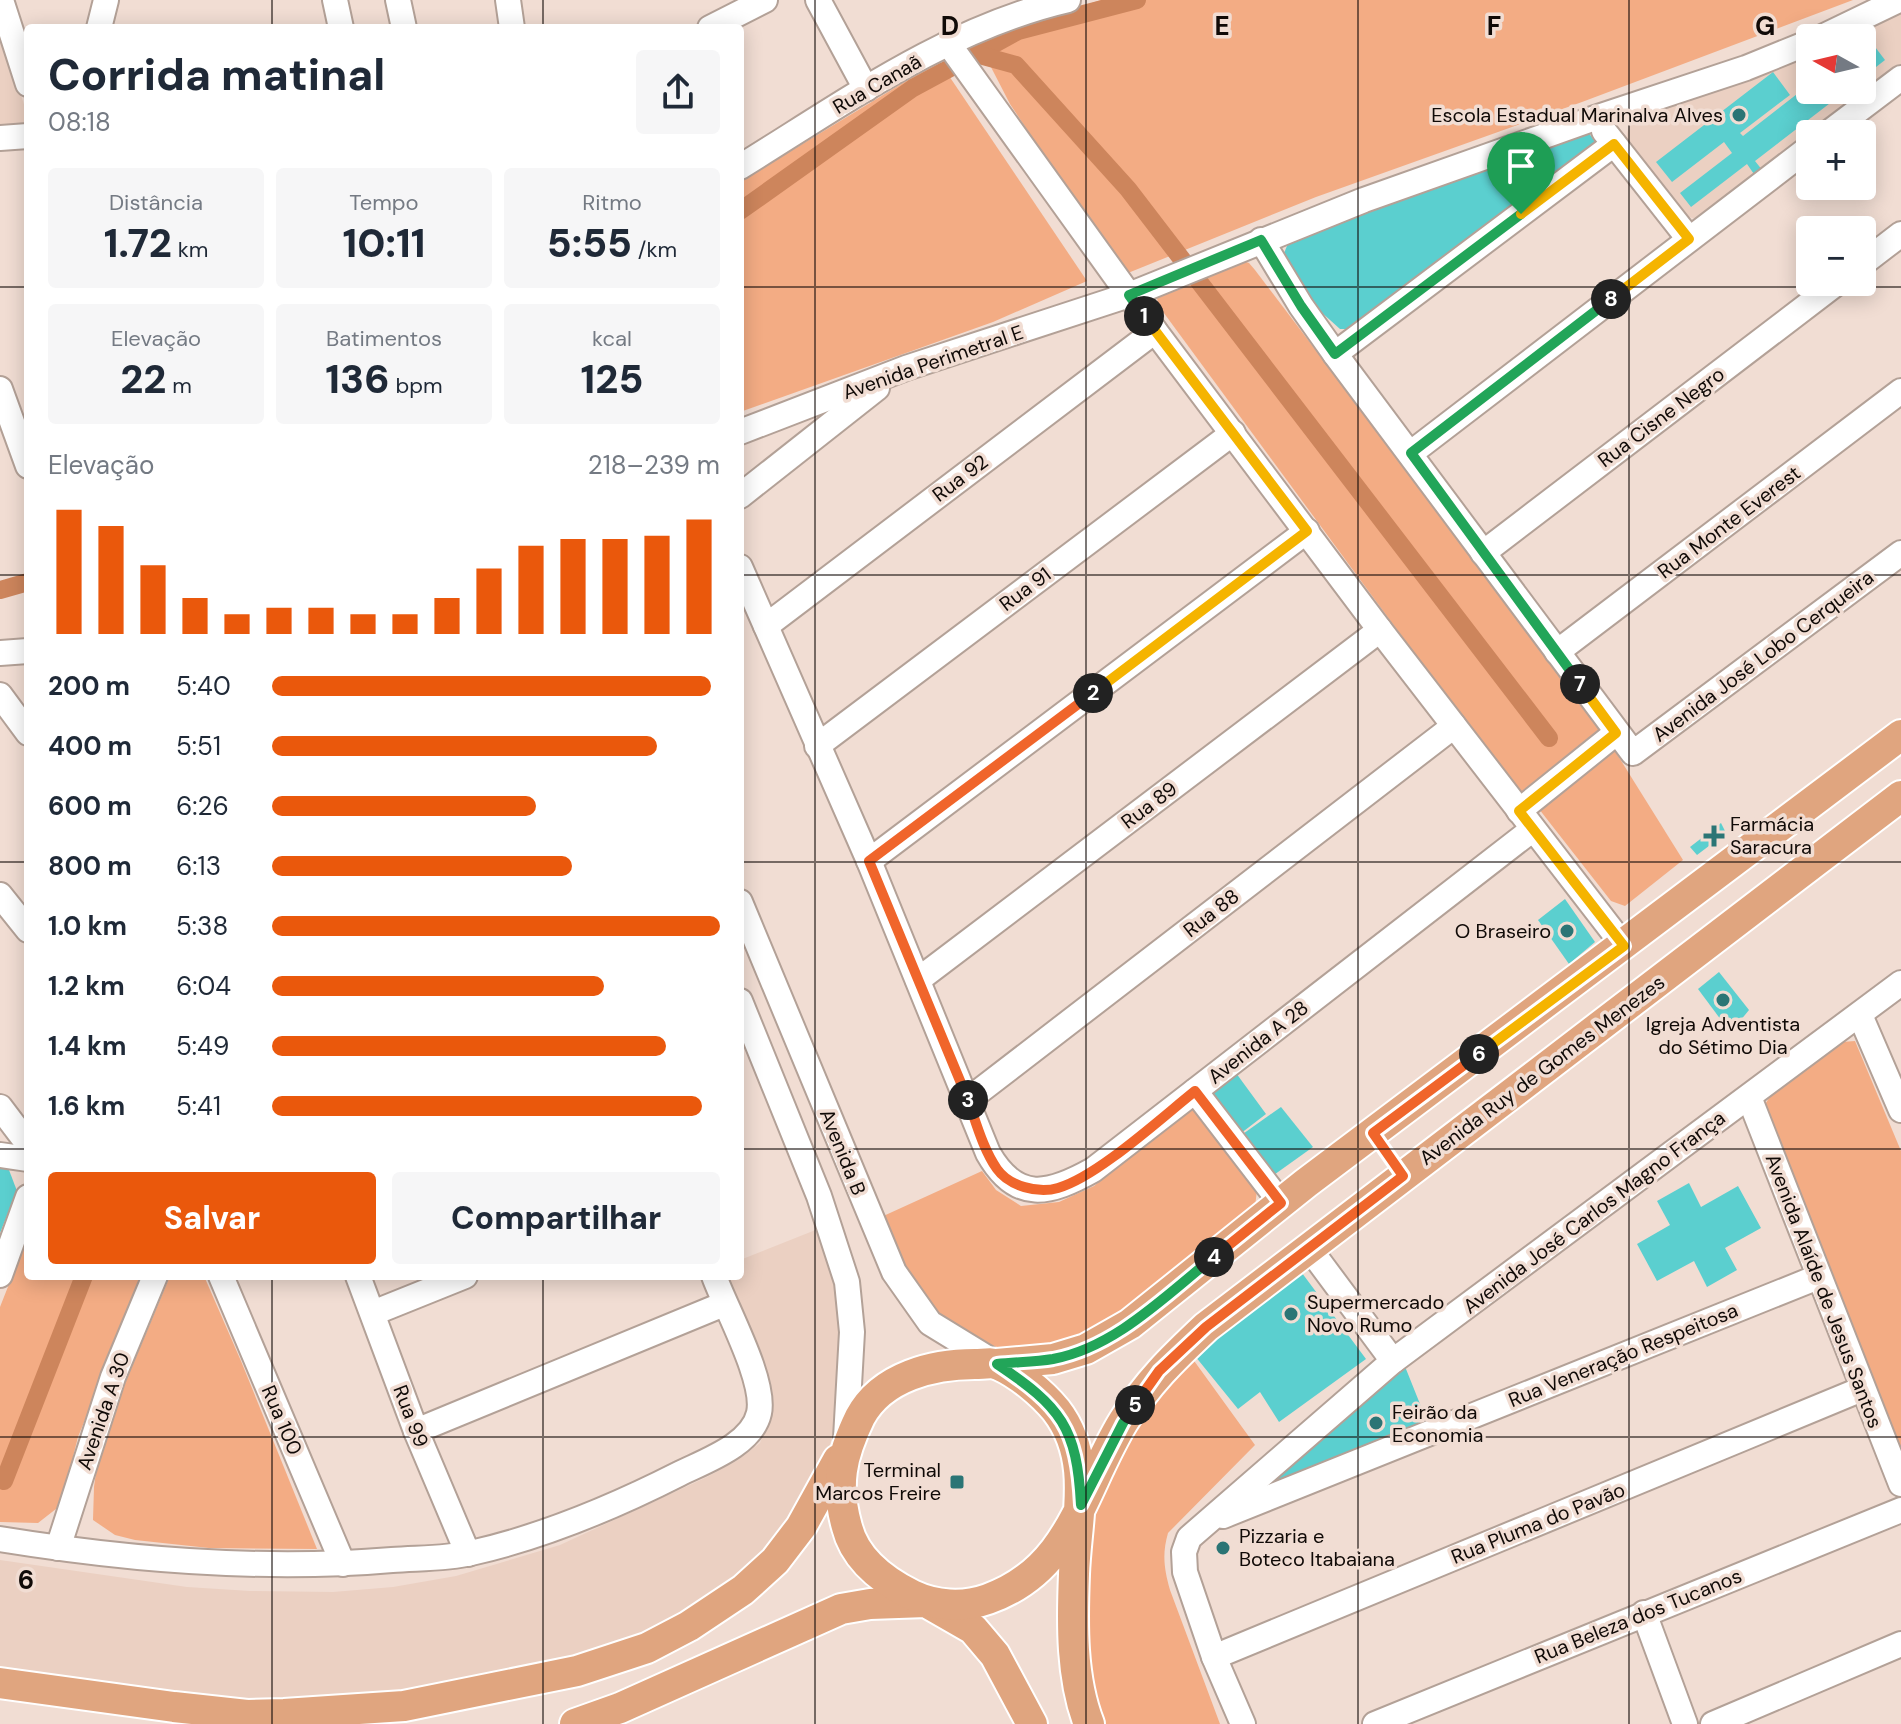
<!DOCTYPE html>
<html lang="pt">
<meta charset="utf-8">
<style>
:root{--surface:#fff;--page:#f6f6f7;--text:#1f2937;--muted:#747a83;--accent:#ea580c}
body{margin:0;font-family:"DM Sans",sans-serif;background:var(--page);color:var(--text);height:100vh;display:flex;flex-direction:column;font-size:30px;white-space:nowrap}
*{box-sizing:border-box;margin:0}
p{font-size:26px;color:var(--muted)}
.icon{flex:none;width:44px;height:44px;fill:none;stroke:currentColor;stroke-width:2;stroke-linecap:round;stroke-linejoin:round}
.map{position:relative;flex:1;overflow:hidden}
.drawer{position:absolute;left:24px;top:24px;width:720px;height:1256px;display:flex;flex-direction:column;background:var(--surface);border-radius:8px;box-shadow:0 4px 20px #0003}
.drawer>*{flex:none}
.needle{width:52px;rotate:278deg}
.buttons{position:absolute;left:1796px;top:24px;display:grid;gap:16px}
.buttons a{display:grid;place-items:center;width:80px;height:80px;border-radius:8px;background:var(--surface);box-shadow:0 4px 20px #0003;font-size:40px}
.pin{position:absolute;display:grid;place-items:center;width:68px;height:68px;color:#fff;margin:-82px -34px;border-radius:50% 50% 50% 0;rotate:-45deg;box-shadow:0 0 8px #0007}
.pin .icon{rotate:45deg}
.km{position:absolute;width:40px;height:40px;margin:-20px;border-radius:50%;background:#222;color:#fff;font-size:22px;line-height:40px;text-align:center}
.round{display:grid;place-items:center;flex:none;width:84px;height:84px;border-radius:8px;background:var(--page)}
.overview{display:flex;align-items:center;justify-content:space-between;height:136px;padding:0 24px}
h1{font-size:44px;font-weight:800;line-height:60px}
.metrics{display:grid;grid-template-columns:repeat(3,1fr);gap:12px;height:136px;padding:8px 24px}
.metrics div{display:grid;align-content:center;border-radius:8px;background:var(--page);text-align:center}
.metrics b{font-size:40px;font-weight:800}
.metrics small{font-size:22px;font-weight:400}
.metrics p{font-size:22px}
.chart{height:224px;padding:16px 24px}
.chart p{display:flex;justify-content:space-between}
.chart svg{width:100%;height:144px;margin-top:8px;stroke:var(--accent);stroke-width:6}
.action{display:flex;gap:16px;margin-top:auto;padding:16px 24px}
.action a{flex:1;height:92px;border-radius:8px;background:var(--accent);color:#fff;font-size:32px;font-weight:800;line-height:92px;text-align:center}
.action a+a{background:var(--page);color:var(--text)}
ul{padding:0 24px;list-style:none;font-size:26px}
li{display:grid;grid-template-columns:128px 96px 1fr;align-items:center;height:60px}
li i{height:20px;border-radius:10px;background:var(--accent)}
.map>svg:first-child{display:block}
</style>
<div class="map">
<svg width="1901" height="1724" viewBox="0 0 1901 1724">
<rect width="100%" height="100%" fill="#f1ddd3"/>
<g fill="#ebd0c2">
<polygon points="1901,13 1901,65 1707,216 1696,219 1679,214 1629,152 1626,140 1628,129 1635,119 1810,52 1810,90 1862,90 1862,38 1847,38"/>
<polygon points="0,34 28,116 28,123 15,127 0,128"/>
<polygon points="818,1229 838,1294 841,1340 834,1429 825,1464 782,1538 681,1623 624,1646 379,1701 247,1705 0,1675 0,1560 187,1587 250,1591 333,1592 393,1587 456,1576 560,1545 707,1477 738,1460 760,1443 768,1423 770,1402 722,1276 740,1276 740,1260"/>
</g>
<g fill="#f3ac84">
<polygon points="1101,0 1853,0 1582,102 1316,197 1123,275 1010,104 977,40"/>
<polygon points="939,61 1087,281 993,322 740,412 740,182"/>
<polygon points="1241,260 1249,263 1255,270 1604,730 1520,797 1158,305 1157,298 1163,292"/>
<polygon points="1615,751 1683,860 1625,906 1611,901 1539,809"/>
<polygon points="1855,1041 1901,1151 1901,1450 1772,1141 1762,1109 1771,1095 1842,1042"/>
<polygon points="1191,1106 1257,1190 1255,1207 1110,1327 1067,1348 1001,1349 967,1338 937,1316 911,1284 879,1218 982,1171 996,1190 1021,1206 1059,1202 1094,1186"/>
<polygon points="28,1236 28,1276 143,1276 78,1437 61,1505 38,1523 0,1522 0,1307"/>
<polygon points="170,1276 204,1276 241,1361 317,1549 209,1548 135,1540 115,1535 93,1520 94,1487 100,1443"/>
<path d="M 1192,1358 L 1255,1445 L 1168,1533 C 1162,1554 1164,1569 1170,1590 L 1220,1724 L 1095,1724 L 1078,1607 L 1095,1500 L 1140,1417 Z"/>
</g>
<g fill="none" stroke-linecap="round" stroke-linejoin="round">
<g stroke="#cd855c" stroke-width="18">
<polyline points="976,54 1018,31 1137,0"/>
<polyline points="740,211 913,88 976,54 1016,65 1128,189 1549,738"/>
<polyline points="0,590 28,582"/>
<polyline points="4,1481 84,1276"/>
</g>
</g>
<g fill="#5bcfcf">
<polygon points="1869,39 1885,60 1862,78 1862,44"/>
<polygon points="1773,72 1790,95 1740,133 1743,136 1810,84 1810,90 1847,90 1755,161 1763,171 1756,177 1747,164 1691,207 1680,193 1732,153 1724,142 1672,182 1656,162"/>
<polygon points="1588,132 1596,143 1348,329 1340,329 1320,311 1286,263 1284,253 1290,239"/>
<polygon points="1721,823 1726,833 1697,855 1690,847"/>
<polygon points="1565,899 1595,942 1569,964 1538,920"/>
<polygon points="1719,972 1749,1010 1740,1021 1727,1028 1698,989"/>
<polygon points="1236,1073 1266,1114 1240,1134 1208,1093"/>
<polygon points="1281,1107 1313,1147 1271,1177 1240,1136"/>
<polygon points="0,1166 9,1170 17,1191 0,1233"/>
<polygon points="1689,1183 1701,1207 1738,1186 1761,1228 1725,1248 1737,1270 1707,1287 1694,1261 1657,1281 1637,1244 1670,1225 1657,1201"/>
<polygon points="1302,1273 1366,1359 1279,1422 1260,1392 1238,1409 1195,1356"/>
<polygon points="1404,1364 1428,1424 1310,1473 1309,1468 1285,1486 1274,1474"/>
</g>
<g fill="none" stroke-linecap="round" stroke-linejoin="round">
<defs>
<g id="minor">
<polyline points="1,0 28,84"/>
<polyline points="335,0 341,28"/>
<polyline points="398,0 404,28"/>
<polyline points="508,0 512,28"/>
<polyline points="818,0 866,89"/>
<polyline points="99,28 106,0"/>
<polyline points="710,28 765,0"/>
<polyline points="1820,38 1899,0"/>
<polyline points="948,43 1155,331 1380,630 1624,946"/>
<polyline points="1604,131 1689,239"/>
<polyline points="1827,134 1901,78"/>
<polyline points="0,138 28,136"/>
<path d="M 740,167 C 844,103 947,28 1068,0"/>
<polyline points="1261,240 1301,306 1335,354 1633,753 1901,553"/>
<polyline points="1862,264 1901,234"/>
<polyline points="1335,354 1614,144"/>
<polyline points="0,389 28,466"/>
<polyline points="740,432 906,368 1129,295 1364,200 1595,118 1746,68 1810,42"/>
<polyline points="1411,453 1810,147"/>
<polyline points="740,496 877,388"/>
<polyline points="1483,553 1838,282"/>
<path d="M 740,567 L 869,861 L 988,1153 C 1017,1204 1050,1194 1093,1170 L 1533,829"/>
<polyline points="766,626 1155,331"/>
<polyline points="1557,652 1901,391"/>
<polyline points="0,653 28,651"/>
<polyline points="0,695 28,733"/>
<polyline points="817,746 1233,433"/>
<polyline points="1519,811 1616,733"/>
<polyline points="869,861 1307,531"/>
<polyline points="0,895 28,930"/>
<polyline points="740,902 894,1272 930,1323 997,1364"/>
<polyline points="918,980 1380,630"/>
<polyline points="740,1001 819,1196 847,1282 852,1332 846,1438"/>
<polyline points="1860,1015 1901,1110"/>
<polyline points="1195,1091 1281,1203"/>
<polyline points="1749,1097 1901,1484"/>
<polyline points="968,1100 1454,726"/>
<polyline points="0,1107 28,1144"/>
<polyline points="0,1155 28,1159"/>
<polyline points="1309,1248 1393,1361"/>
<polyline points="0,1275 28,1197"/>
<polyline points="221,1276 343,1564"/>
<polyline points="358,1276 416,1431 468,1554"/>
<polyline points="373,1313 465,1276"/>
<polyline points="416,1431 724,1304"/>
<polyline points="1223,1516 1818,1277"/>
<path d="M 0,1539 C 129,1560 262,1571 392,1560 C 418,1558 446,1559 471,1553 C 542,1537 614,1507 679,1474 C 705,1461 752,1445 759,1413 C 766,1381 726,1309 714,1276"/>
<polyline points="58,1548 113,1377 155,1276"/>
<polyline points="1644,1613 1685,1724"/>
<polyline points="1214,1657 1862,1389"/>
<polyline points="1243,1724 1214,1657 1185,1572 1184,1552 1189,1538 1393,1361 1901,983"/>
<polyline points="1375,1724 1901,1510"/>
<polyline points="1713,1724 1901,1644"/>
</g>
<g id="major">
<polyline points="997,1364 1053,1359 1086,1349 1130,1324 1306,1183 1901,735"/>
<polyline points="0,1683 174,1707 247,1715 284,1714 404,1706 577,1671 647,1648 689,1626 743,1590 775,1561 801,1527 838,1460"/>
<polyline points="575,1724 620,1708 841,1609 870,1604 926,1602 973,1629 995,1655 1032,1724"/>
<path d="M 1089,1724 C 1071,1678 1072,1623 1074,1574 C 1076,1519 1094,1459 1056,1410 C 1042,1393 1019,1374 999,1365 C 993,1362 983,1364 975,1364 C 934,1364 882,1376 860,1417 C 841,1456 835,1485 847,1527 C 855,1559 884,1581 912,1595 C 935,1606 963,1608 988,1599 C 1072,1569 1081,1491 1123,1422 C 1147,1383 1173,1358 1206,1327 L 1901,796"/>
</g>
</defs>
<use href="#minor" stroke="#b3a197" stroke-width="28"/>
<use href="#major" stroke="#fff" stroke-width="34"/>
<use href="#minor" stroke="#fff" stroke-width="24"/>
<use href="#major" stroke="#e0a57f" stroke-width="30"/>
</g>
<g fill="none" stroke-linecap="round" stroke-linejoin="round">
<defs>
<polyline id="split-1" points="1144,316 1129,295 1261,240 1301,306 1335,354 1521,214"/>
<polyline id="split-2" points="1093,693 1307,531 1144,316"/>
<polyline id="split-3" points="968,1100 869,861 1093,693"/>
<path id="split-4" d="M 968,1100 C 976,1122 983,1149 997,1169 C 1009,1186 1038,1194 1058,1188 C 1097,1177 1161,1118 1195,1091 L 1281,1203 L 1214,1257"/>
<path id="split-5" d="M 1135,1405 L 1123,1423 L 1081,1505 C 1077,1427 1061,1407 997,1364 C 1015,1362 1035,1362 1053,1359 C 1116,1347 1166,1295 1214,1257"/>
<polyline id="split-6" points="1135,1405 1159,1371 1206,1327 1403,1176 1373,1133 1479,1054"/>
<polyline id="split-7" points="1479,1054 1624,946 1519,811 1616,733 1580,684"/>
<polyline id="split-8" points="1580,684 1411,453 1611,299"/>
<polyline id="split-9" points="1521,214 1614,144 1689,239 1611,299"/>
</defs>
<use href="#split-1" stroke="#fff" stroke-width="16"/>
<use href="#split-2" stroke="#fff" stroke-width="16"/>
<use href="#split-3" stroke="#fff" stroke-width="16"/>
<use href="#split-4" stroke="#fff" stroke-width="16"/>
<use href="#split-5" stroke="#fff" stroke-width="16"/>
<use href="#split-6" stroke="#fff" stroke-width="16"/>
<use href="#split-7" stroke="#fff" stroke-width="16"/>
<use href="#split-8" stroke="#fff" stroke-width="16"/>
<use href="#split-9" stroke="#fff" stroke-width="16"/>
<use href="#split-1" stroke="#22a559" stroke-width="10"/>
<use href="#split-2" stroke="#f5b400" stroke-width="10"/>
<use href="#split-3" stroke="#f0652b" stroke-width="10"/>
<use href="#split-4" stroke="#f0652b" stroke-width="10"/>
<use href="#split-5" stroke="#22a559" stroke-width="10"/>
<use href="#split-6" stroke="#f0652b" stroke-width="10"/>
<use href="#split-7" stroke="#f5b400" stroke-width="10"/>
<use href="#split-8" stroke="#22a559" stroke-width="10"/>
<use href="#split-9" stroke="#f5b400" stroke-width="10"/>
</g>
<path fill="none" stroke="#100a07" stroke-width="2" stroke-opacity="0.55" d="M 272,0 L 272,28M 543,0 L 543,28M 815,0 L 815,1724M 1086,0 L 1086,1724M 1358,0 L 1358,1724M 1629,0 L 1629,1724M 0,287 L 28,287M 740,287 L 1901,287M 0,575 L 28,575M 740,575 L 1901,575M 0,862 L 28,862M 740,862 L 1901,862M 0,1149 L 28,1149M 740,1149 L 1901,1149M 272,1276 L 272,1724M 543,1276 L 543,1724M 0,1437 L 1901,1437"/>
<g fill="#2b7575" stroke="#f1ddd3" stroke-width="3">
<circle cx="1739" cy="115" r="8"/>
<path d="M1710 824h8v8h8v8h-8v8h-8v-8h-8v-8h8z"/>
<circle cx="1567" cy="931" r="8"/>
<circle cx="1723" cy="1000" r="8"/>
<circle cx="1291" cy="1314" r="8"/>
<circle cx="1376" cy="1423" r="8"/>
<rect x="949" y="1474" width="16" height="16" rx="4"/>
<circle cx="1223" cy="1548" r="8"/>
</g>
<g text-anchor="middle" stroke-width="7" stroke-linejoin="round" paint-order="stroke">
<g font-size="20" fill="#100a07" stroke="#f1ddd3">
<text transform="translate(877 84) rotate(-30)" y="7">Rua Canaã</text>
<text transform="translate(933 362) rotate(-19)" y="7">Avenida Perimetral E</text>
<text transform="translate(1661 417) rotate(-37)" y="7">Rua Cisne Negro</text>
<text transform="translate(960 478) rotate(-37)" y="7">Rua 92</text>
<text transform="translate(1729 522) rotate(-37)" y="7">Rua Monte Everest</text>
<text transform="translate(1025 589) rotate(-37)" y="7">Rua 91</text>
<text transform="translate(1763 656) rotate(-37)" y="7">Avenida José Lobo Cerqueira</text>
<text transform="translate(1149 805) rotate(-37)" y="7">Rua 89</text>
<text transform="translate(1211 913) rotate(-38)" y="7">Rua 88</text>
<text transform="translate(1258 1042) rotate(-38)" y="7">Avenida A 28</text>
<text transform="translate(1542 1070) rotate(-37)" y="7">Avenida Ruy de Gomes Menezes</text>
<text transform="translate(843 1152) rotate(68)" y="7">Avenida B</text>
<text transform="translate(1594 1212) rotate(-37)" y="7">Avenida José Carlos Magno França</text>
<text transform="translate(1824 1291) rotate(69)" y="7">Avenida Alaíde de Jesus Santos</text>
<text transform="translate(1623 1355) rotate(-22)" y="7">Rua Veneração Respeitosa</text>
<text transform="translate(103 1411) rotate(-71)" y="7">Avenida A 30</text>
<text transform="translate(411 1416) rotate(69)" y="7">Rua 99</text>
<text transform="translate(282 1420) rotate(67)" y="7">Rua 100</text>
<text transform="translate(1538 1523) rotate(-22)" y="7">Rua Pluma do Pavão</text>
<text transform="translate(1638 1616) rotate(-22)" y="7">Rua Beleza dos Tucanos</text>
</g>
<g font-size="20" fill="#100a07" stroke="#f1ddd3" text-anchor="start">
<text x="1723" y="122" text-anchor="end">Escola Estadual Marinalva Alves</text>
<text x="1730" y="831">Farmácia<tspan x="1730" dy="23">Saracura</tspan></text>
<text x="1551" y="938" text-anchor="end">O Braseiro</text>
<text x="1723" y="1031" text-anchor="middle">Igreja Adventista<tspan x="1723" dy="23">do Sétimo Dia</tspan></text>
<text x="1307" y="1309">Supermercado<tspan x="1307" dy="23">Novo Rumo</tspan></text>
<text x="1392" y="1419">Feirão da<tspan x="1392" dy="23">Economia</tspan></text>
<text x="941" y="1477" text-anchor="end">Terminal<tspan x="941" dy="23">Marcos Freire</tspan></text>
<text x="1239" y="1543">Pizzaria e<tspan x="1239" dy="23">Boteco Itabaiana</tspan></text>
</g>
</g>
<g font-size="26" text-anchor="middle" font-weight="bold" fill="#100a07" stroke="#f1ddd3" stroke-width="7" stroke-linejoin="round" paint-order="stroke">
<text x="950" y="35">D</text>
<text x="1222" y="35">E</text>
<text x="1494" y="35">F</text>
<text x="1765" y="35">G</text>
<text x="26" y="1589">6</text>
</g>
</svg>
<div class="buttons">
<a><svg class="needle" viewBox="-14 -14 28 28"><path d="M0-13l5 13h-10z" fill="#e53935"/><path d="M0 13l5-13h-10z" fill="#747a83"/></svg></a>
<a>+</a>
<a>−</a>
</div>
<div class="pin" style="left:1521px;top:214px;background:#1e9e55"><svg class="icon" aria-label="arrive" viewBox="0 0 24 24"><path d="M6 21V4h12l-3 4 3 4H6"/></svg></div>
<b class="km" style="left:1144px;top:316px">1</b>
<b class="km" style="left:1093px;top:693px">2</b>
<b class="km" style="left:968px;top:1100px">3</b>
<b class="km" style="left:1214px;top:1257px">4</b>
<b class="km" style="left:1135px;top:1405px">5</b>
<b class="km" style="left:1479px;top:1054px">6</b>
<b class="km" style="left:1580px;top:684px">7</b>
<b class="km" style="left:1611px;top:299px">8</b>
<section class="drawer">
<div class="overview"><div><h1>Corrida matinal</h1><p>08:18</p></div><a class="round"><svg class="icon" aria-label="share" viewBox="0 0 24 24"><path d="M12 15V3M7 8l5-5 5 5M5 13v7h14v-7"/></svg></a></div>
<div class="metrics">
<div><p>Distância</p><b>1.72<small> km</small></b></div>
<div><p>Tempo</p><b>10:11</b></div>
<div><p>Ritmo</p><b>5:55<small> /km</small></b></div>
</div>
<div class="metrics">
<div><p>Elevação</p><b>22<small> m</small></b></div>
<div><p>Batimentos</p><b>136<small> bpm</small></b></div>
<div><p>kcal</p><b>125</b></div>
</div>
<div class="chart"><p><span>Elevação</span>218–239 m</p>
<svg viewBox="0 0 160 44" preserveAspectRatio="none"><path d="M5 44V6M15 44V11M25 44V23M35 44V33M45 44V38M55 44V36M65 44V36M75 44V38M85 44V38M95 44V33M105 44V24M115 44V17M125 44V15M135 44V15M145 44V14M155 44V9"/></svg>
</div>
<ul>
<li><b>200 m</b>5:40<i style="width:98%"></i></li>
<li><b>400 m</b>5:51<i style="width:86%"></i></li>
<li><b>600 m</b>6:26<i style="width:59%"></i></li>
<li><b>800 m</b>6:13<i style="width:67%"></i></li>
<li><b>1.0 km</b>5:38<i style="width:100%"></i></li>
<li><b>1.2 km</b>6:04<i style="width:74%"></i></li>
<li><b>1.4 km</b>5:49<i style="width:88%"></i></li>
<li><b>1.6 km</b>5:41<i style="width:96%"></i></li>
</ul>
<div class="action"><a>Salvar</a><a>Compartilhar</a></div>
</section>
</div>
